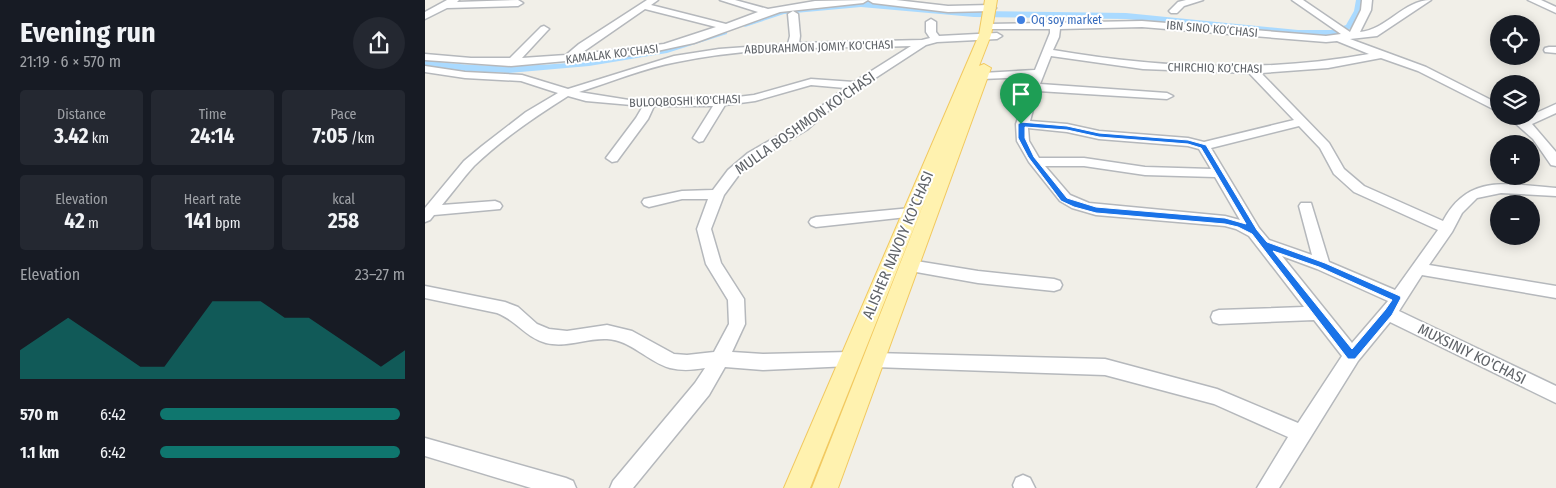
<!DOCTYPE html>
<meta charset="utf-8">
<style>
:root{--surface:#171b24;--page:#242831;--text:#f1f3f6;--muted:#9ea1a6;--accent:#0f766e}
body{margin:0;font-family:"Fira Sans Condensed",sans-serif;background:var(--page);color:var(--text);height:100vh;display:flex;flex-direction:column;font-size:19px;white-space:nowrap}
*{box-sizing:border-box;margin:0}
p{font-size:16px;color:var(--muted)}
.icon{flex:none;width:28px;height:28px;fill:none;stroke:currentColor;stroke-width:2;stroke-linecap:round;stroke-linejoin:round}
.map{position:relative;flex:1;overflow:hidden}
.details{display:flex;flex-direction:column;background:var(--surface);width:425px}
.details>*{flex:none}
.controls{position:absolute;left:1065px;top:15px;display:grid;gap:10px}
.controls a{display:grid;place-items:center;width:50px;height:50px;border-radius:50%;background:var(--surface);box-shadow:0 2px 12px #0003;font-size:25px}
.pin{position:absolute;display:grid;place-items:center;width:42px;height:42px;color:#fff;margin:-51px -21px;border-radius:50% 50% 50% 0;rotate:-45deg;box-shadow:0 0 5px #0007}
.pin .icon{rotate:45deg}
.round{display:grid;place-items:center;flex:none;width:52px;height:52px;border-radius:26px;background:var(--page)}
.head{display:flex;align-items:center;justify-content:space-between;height:85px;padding:0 20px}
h1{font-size:28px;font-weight:700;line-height:38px}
.figures{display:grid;grid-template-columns:repeat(3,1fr);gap:8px;height:85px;padding:5px 20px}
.figures div{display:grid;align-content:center;border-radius:5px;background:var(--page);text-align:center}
.figures b{font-size:21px;font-weight:700}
.figures small{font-size:14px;font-weight:400}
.figures p{font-size:14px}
.chart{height:140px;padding:10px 20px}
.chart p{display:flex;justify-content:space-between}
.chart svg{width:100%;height:90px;margin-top:5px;fill:var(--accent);opacity:.7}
ul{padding:0 20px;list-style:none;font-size:16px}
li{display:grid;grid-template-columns:80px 60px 1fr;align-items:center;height:38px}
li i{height:12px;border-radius:6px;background:var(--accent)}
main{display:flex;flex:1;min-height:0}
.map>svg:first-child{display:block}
</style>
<main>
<section class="details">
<div class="head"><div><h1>Evening run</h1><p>21:19 · 6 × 570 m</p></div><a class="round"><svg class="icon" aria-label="share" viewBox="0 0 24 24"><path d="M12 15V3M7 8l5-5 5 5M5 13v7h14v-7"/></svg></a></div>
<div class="figures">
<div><p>Distance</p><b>3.42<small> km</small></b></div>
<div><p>Time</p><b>24:14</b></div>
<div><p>Pace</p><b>7:05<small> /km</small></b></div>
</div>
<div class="figures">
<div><p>Elevation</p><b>42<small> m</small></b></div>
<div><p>Heart rate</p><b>141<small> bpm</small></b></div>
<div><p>kcal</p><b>258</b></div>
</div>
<div class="chart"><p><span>Elevation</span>23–27 m</p>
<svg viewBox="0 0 160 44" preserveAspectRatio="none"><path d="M0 44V30L10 22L20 14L30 22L40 30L50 38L60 38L70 22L80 6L90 6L100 6L110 14L120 14L130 22L140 30L150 38L160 30V44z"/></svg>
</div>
<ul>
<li><b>570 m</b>6:42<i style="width:98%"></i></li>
<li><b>1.1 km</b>6:42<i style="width:98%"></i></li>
</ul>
</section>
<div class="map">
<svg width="1131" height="488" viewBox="0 0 1131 488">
<rect width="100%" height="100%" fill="#f1efe8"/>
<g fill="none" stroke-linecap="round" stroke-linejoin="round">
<g fill="#aadaff" fill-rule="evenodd">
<polygon points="931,0 939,0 937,11 929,27 907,36 873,36 701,19 549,17 436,7 359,14 320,27 316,24 358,9 436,1 549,11 701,13 873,30 906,30 921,25 929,11"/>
<path d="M 299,29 L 302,30 L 302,34 L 242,53 L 164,66 L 84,73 L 33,71 L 0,66 L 0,60 C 77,72 164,65 240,47 C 260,43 279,34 299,29 Z"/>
</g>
<defs>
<g id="minor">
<polygon points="22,0 34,0 32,2 93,0 98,3 93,6 22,8 0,19 0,12"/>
<path d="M 222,0 L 233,0 L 226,5 L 301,24 L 333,12 L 295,0 L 310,0 L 343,9 L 390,1 L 443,0 L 438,3 L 355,12 L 269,43 L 218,54 L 86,66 L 0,60 L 0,54 L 46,58 L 85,58 L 116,27 L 119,26 L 124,29 L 122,31 L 97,58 L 141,55 L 154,44 ZM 220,9 L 291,27 L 239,44 L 155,54 Z"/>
<polygon points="443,0 471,0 523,6 566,5 571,8 566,11 523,12 448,3"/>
<polygon points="761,0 778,0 759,6 752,13 746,13 744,11 753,2"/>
<path d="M 867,0 L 878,0 L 925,32 L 936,10 L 937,0 L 947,0 L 946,10 L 935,32 C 961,30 979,0 1006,0 L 952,36 L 925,39 L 1001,67 L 1074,104 L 1074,112 L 993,71 L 956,58 L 903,68 L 836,73 L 904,143 L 919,169 L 939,186 L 1018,221 C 1044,172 1085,185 1131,188 L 1131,196 L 1076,193 L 1052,198 L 1037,213 L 1027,232 L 1004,265 L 1131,286 L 1131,298 L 997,275 L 974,311 L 1131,386 L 1131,403 L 965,322 L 933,361 L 854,488 L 832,488 L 863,437 L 789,404 L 680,375 L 449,367 L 443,365 L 440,360 L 443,355 L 449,353 L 680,359 L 792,389 L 873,423 L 917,356 L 889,320 L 794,324 L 788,322 L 786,317 L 788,312 L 794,310 L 879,307 L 824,236 L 811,229 L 800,226 L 671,215 L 647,208 L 635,201 L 604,162 L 592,141 L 591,124 L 607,77 L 557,79 L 552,76 L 557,73 L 610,70 L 625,33 L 625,29 L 560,29 L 560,25 L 563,24 L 717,21 L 901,36 L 916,34 ZM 717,27 L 901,42 L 912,41 L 944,54 C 840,73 732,68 628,50 L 634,37 L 635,29 ZM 626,56 L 718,69 L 824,73 L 869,120 L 779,142 L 763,138 L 674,131 L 642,124 L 605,121 L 613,91 L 742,99 L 748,96 L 742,93 L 615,84 ZM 874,126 L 895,148 L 909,174 L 929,192 L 1013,230 L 970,290 L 904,262 L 886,203 L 876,203 L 874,206 L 887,255 L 844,240 L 834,228 L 786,148 ZM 603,128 L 642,132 L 674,139 L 763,146 L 774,149 L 786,169 L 720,167 L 659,158 L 614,158 L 604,141 ZM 620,166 L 659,166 L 720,175 L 790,177 L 815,220 L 800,216 L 664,203 L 645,195 ZM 857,256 L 892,269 L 963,301 L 927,343 Z"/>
<polygon points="1103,0 1116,0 1131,7 1131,13"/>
<path d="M 368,11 L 373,14 L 375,36 L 374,43 L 497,40 L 505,38 L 501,32 L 501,22 L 506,19 L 511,22 L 511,32 L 514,36 L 572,33 L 577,36 L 572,39 L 512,42 L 501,45 L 412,103 L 383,129 L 333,159 L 313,176 L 299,195 L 286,229 L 296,263 L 319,299 L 320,324 L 307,352 L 338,354 L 425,352 L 431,354 L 434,359 L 431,364 L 425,366 L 338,370 L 300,367 L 284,395 L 208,488 L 185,488 L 188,481 L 270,383 L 280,368 C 268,370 257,371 245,368 C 223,362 206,340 182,339 C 161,338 142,348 121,343 C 100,337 91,320 72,313 L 0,298 L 0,286 L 80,302 L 93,307 L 112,324 L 124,329 L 142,331 L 182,325 L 207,331 L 249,354 L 262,355 L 289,352 L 304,324 L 303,300 L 281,264 L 272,229 L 283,199 L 257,199 L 224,207 L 219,205 L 217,202 L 219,199 L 257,191 L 288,190 L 303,170 L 323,153 L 375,123 L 420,88 L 386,85 L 330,101 L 300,105 L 278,141 L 274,142 L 268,138 L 288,106 L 229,106 L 223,119 L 192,161 L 187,162 L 181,158 L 211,118 L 218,106 L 161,101 L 143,96 C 110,117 77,139 49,166 C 38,178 28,192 17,205 L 70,201 L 75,203 L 77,206 L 75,209 L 9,215 L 5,220 L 0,222 L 0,208 L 39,161 L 57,146 L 101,112 L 133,93 L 96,81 L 40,78 L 0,72 L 0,66 L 40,72 L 97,75 L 143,89 L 249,56 L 294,49 L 363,44 L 365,36 L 363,14 ZM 486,46 L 429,82 L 386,79 L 329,95 L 296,99 L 204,100 L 154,92 C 186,82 219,68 252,62 C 328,46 409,48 486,46 Z"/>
<polygon points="1124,47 1131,47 1131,53 1120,52 1119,50 1120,48"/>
<polygon points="1131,104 1131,113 1107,124 1131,152 1131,166 1126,165 1108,139 1082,116 1097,116 1100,118"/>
<polygon points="486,208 491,210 493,213 491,216 391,227 386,225 384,222 386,219 391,217"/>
<polygon points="485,260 553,271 629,279 635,281 637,285 635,289 629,291 553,283 480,270 477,266 480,262"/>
<polygon points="0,438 141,478 148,481 151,488 106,488 0,456"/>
<polygon points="598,475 605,478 610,488 589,488 588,485 591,478"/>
</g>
<polygon id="major" points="560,0 572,0 566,35 554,66 559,64 566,68 413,488 387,488 506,185 385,488 359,488 554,35"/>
</defs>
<use href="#minor" stroke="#b5b8bc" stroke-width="3"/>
<use href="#major" stroke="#f2c960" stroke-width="2"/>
<use href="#minor" fill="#fff" fill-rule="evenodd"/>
<use href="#major" fill="#fff2af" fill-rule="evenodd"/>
</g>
<path fill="#1a73e8" stroke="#fff" fill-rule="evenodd" d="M 596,122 L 642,126 L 674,133 L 763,140 L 781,145 L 832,230 L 842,242 L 900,263 L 975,296 L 976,298 L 967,315 L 930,359 L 923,359 L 827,234 L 813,227 L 800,224 L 671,213 L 649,207 L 636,201 L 603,157 L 593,138 L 593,124 ZM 600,127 L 642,130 L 674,137 L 763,144 L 776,148 L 821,224 L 800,218 L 671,207 L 642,198 L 609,157 L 600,138 ZM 848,251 L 894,267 L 967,300 L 960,310 L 927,349 Z"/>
<circle fill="#3f7fe0" stroke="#fff" stroke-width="2" cx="596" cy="20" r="5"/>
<g text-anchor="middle" stroke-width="4" stroke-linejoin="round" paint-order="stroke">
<g font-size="12" fill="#366cbe" stroke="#fff" text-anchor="start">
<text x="606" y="24">Oq soy market</text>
</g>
<g font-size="12" fill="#5f6368" stroke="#fff">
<text transform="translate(787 29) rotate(5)" y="4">IBN SINO KO‘CHASI</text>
<text transform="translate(394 47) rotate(-2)" y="4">ABDURAHMON JOMIY KO'CHASI</text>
<text transform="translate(187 54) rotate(-7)" y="4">KAMALAK KO'CHASI</text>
<text transform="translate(790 68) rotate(1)" y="4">CHIRCHIQ KO’CHASI</text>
<text transform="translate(260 101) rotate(-2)" y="4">BULOQBOSHI KO'CHASI</text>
</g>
<g font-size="15" fill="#5f6368" stroke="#fff">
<text transform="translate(380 123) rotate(-35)" y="5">MULLA BOSHMON KO'CHASI</text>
<text transform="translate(473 245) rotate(-67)" y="5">ALISHER NAVOIY KO'CHASI</text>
<text transform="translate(1047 354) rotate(26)" y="5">MUXSINIY KO'CHASI</text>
</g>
</g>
</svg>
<div class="controls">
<a><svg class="icon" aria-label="locate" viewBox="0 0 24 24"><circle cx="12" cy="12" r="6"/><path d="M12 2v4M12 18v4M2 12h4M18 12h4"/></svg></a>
<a><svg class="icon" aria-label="layers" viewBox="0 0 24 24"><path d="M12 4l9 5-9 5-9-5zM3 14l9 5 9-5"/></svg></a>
<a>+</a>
<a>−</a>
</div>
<div class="pin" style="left:596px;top:124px;background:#1e9e55"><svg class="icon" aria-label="arrive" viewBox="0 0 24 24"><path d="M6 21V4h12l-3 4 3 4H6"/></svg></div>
</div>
</main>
